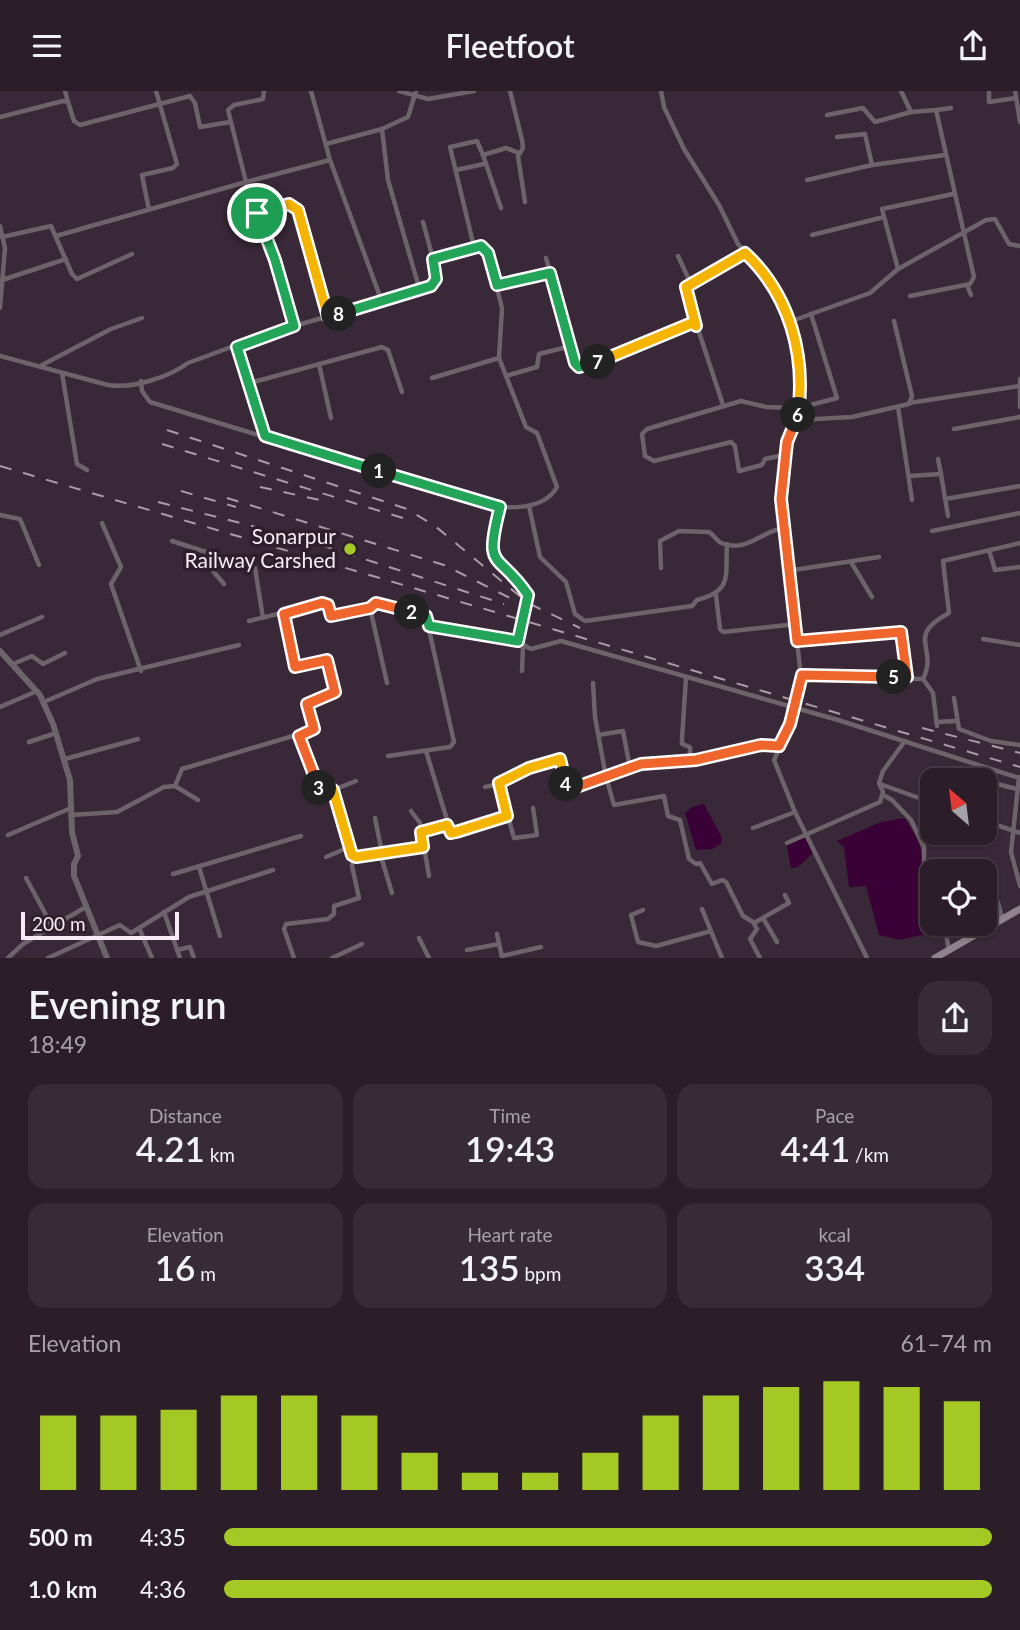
<!DOCTYPE html>
<meta charset="utf-8">
<style>
:root{--surface:#2b1e29;--page:#372b35;--text:#f1f3f6;--muted:#a6a2a8;--line:#473c46;--accent:#a4c824}
body{margin:0;font-family:Lato,sans-serif;background:var(--page);color:var(--text);height:100vh;display:flex;flex-direction:column;font-size:26px;white-space:nowrap}
*{box-sizing:border-box;margin:0}
p{font-size:23px;color:var(--muted)}
.icon{flex:none;width:38px;height:38px;fill:none;stroke:currentColor;stroke-width:2;stroke-linecap:round;stroke-linejoin:round}
.map{position:relative;height:867px;overflow:hidden}
.details{display:flex;flex-direction:column;background:var(--surface);flex:1}
.details>*{flex:none}
.needle{width:46px;rotate:332deg}
.controls{position:absolute;left:920px;top:677px;display:grid;gap:14px}
.controls a{display:grid;place-items:center;width:77px;height:77px;border-radius:14px;background:var(--surface);box-shadow:0 2px 5px #0004,0 0 0 2px var(--line);font-size:35px}
.scale{position:absolute;left:21px;bottom:18px;width:158px;box-sizing:border-box;padding-left:7px;border:4px solid #f7ecf5;border-top:0;font-size:19px;line-height:24px;white-space:nowrap;color:#f7ecf5;-webkit-text-stroke:5px #2f1f2d;paint-order:stroke}
.pin{position:absolute;display:grid;place-items:center;width:60px;height:60px;color:#fff;margin:-30px;border:4px solid #fff;border-radius:50%;box-shadow:0 2px 7px #0007}
.km{position:absolute;width:35px;height:35px;margin:-18px;border-radius:50%;background:#222;color:#fff;font-size:19px;line-height:35px;text-align:center}
.round{display:grid;place-items:center;flex:none;width:74px;height:74px;border-radius:21px;background:var(--page)}
.headline{display:flex;align-items:center;justify-content:space-between;height:119px;padding:0 28px}
h1{font-size:38px;font-weight:600;line-height:52px}
.stats{display:grid;grid-template-columns:repeat(3,1fr);gap:10px;height:119px;padding:7px 28px}
.stats div{display:grid;align-content:center;border-radius:18px;background:var(--page);text-align:center}
.stats b{font-size:35px;font-weight:600}
.stats small{font-size:19px;font-weight:400}
.stats p{font-size:19px}
.chart{height:196px;padding:14px 28px}
.chart p{display:flex;justify-content:space-between}
.chart svg{width:100%;height:126px;margin-top:7px;stroke:var(--accent);stroke-width:6}
ul{padding:0 28px;list-style:none;font-size:23px}
li{display:grid;grid-template-columns:112px 84px 1fr;align-items:center;height:52px}
li i{height:18px;border-radius:9px;background:var(--accent)}
header{display:flex;justify-content:space-between;align-items:center;height:91px;padding:0 28px;background:var(--surface);font-size:32px;font-weight:600}
.map>svg:first-child{display:block}
</style>
<header><svg class="icon" aria-label="menu" viewBox="0 0 24 24"><path d="M4 6h16M4 12h16M4 18h16"/></svg>Fleetfoot<svg class="icon" aria-label="share" viewBox="0 0 24 24"><path d="M12 15V3M7 8l5-5 5 5M5 13v7h14v-7"/></svg></header>
<div class="map">
<svg width="1020" height="867" viewBox="0 0 1020 867">
<rect width="100%" height="100%" fill="#392837"/>
<g fill="#3a0136">
<polygon points="704,713 722,747 721,753 712,758 696,759 685,722 692,716"/>
<path d="M 905,727 C 916,746 927,760 920,782 L 931,802 L 933,833 L 938,833 L 940,840 L 899,849 L 879,844 L 866,795 L 849,796 L 844,756 L 837,750 L 881,731 Z"/>
<polygon points="805,744 813,762 798,776 791,777 786,751"/>
</g>
<g fill="none" stroke-linecap="round" stroke-linejoin="round">
<g stroke="#6d646b" stroke-width="4.5">
<polyline points="65,0 68,11"/>
<polyline points="311,0 330,69 382,211"/>
<polyline points="399,0 428,8 474,0"/>
<polyline points="510,0 522,49 523,57 518,65 525,111"/>
<polyline points="661,0 664,16 684,58 719,114 738,153 767,186 789,231"/>
<polyline points="901,0 911,21 936,19 974,186 970,193 910,205"/>
<polyline points="989,0 989,11 1016,7"/>
<polyline points="1015,0 1020,31"/>
<polyline points="936,19 951,17"/>
<polyline points="827,24 863,17 875,31 911,21"/>
<polyline points="0,26 63,10 68,11 74,30 80,34 190,5 195,12 200,36 230,31"/>
<polyline points="382,38 408,26 416,0"/>
<polyline points="837,46 865,43 872,74"/>
<polyline points="326,53 382,38 388,89 420,200"/>
<polyline points="456,79 484,73"/>
<polyline points="807,89 872,74 945,64"/>
<polyline points="501,117 483,64 506,57 519,62"/>
<polyline points="149,119 142,84 173,77 177,73 156,0"/>
<polyline points="257,122 289,113 298,119 328,226"/>
<polyline points="423,131 433,168"/>
<polyline points="0,135 5,157 0,217"/>
<polyline points="812,144 884,126"/>
<polyline points="56,145 246,91 228,19 234,14 263,8 264,0"/>
<polyline points="2,146 51,135 72,183 77,188 132,163"/>
<polyline points="474,156 450,56 477,50 483,64"/>
<polyline points="678,165 691,193"/>
<polyline points="546,167 577,275 583,276 631,259 692,232 699,241 723,314"/>
<polyline points="898,178 882,118 953,103"/>
<polyline points="2,189 66,168"/>
<polyline points="497,194 550,182"/>
<polyline points="967,194 971,204"/>
<polyline points="294,235 275,169 246,91 330,69"/>
<polyline points="696,235 686,196 745,162"/>
<polyline points="237,256 265,345"/>
<path d="M 0,265 L 108,294 C 133,298 169,286 188,272 L 272,241 L 420,200 L 435,192 L 433,168 L 481,155 L 488,162 L 502,217 L 499,267 L 526,336 L 537,342 L 557,396 C 543,421 504,418 481,412 L 150,311 L 142,300 L 141,290"/>
<polyline points="319,273 331,327"/>
<polyline points="42,274 111,238 142,227"/>
<polyline points="62,282 77,373 87,379"/>
<polyline points="506,285 537,276 539,263 571,255"/>
<polyline points="432,287 499,267"/>
<polyline points="1020,288 1020,316"/>
<polyline points="250,292 382,256 388,259 402,301"/>
<polyline points="909,312 1020,295"/>
<polyline points="898,316 912,409"/>
<polyline points="798,329 852,326 909,313 912,305 894,230"/>
<polyline points="954,338 1020,326"/>
<polyline points="784,364 765,368 762,374 739,380 735,355 731,351 654,370 645,365 642,343 647,338 741,310 766,316 799,317 837,307 811,223"/>
<polyline points="938,368 941,383"/>
<polyline points="909,385 941,383 948,425"/>
<polyline points="945,408 1020,395"/>
<path d="M 529,415 L 540,466 L 566,491 L 575,523 L 585,530 L 692,515 L 697,509 C 733,500 725,485 727,453"/>
<path d="M 500,417 C 482,482 499,459 529,504 L 518,550"/>
<polyline points="0,424 20,428 39,474"/>
<polyline points="102,432 121,476 111,493 141,580"/>
<polyline points="932,440 1020,422"/>
<polyline points="172,450 255,477 263,527"/>
<polyline points="989,459 995,479 1020,476"/>
<polyline points="211,463 213,480 224,493"/>
<polyline points="851,471 872,506"/>
<path d="M 661,477 L 660,450 L 679,440 L 709,441 C 714,444 716,449 721,452 C 747,462 760,441 783,437"/>
<polyline points="787,480 879,466"/>
<polyline points="716,504 720,538 723,541 797,533"/>
<polyline points="370,517 387,592"/>
<polyline points="249,530 322,512 328,514 331,525 370,517 376,512 426,525 454,651 450,656 388,665"/>
<polyline points="429,535 515,549 531,558 561,550 838,629 1019,687"/>
<polyline points="0,544 42,526"/>
<polyline points="983,548 1020,554"/>
<polyline points="797,550 901,541 907,586"/>
<polyline points="13,573 32,565 43,573 65,562"/>
<polyline points="522,580 523,554"/>
<polyline points="802,585 923,588 933,602 937,635"/>
<polyline points="686,587 682,648 682,653 690,656 690,669"/>
<path d="M 923,588 C 939,556 904,546 949,522 L 943,470 L 1020,452"/>
<polyline points="954,607 959,638 991,650 1020,654"/>
<polyline points="44,611 97,588 239,554"/>
<polyline points="0,616 37,600"/>
<polyline points="936,631 957,630"/>
<polyline points="598,644 623,640 630,677"/>
<polyline points="299,645 319,698 333,699"/>
<polyline points="29,651 56,642"/>
<polyline points="426,660 451,742 507,725"/>
<polyline points="65,668 138,648"/>
<polyline points="956,681 982,690"/>
<polyline points="1019,686 1011,761 1020,795"/>
<polyline points="356,690 333,699 353,766 423,756"/>
<polyline points="985,690 1017,698"/>
<polyline points="880,693 933,712"/>
<polyline points="175,695 198,709"/>
<polyline points="485,696 499,693"/>
<polyline points="883,704 892,709 911,729 924,756 924,772 933,796"/>
<polyline points="533,717 537,744 514,747 499,693 529,677 560,668 568,700 606,686 595,626 593,592"/>
<polyline points="411,720 420,732 429,785"/>
<polyline points="71,724 117,721 164,696 175,695 182,678 313,639 315,635 307,613 334,603 328,571 295,576 284,523"/>
<polyline points="375,727 382,762"/>
<polyline points="985,730 1020,742"/>
<polyline points="753,737 795,721"/>
<polyline points="421,741 447,735"/>
<polyline points="8,744 71,717"/>
<polyline points="787,752 880,711 883,701 879,692 883,680 905,650"/>
<polyline points="380,762 392,802"/>
<polyline points="326,766 349,756"/>
<polyline points="199,776 220,845"/>
<polyline points="173,783 301,745"/>
<polyline points="26,787 52,835"/>
<polyline points="994,799 1002,826"/>
<polyline points="702,818 722,867"/>
<polyline points="643,819 631,824 638,851 656,855 711,840"/>
<polyline points="164,821 180,867"/>
<polyline points="763,827 777,851"/>
<polyline points="754,832 789,812 785,804"/>
<polyline points="944,833 949,859"/>
<polyline points="139,837 152,867"/>
<polyline points="497,843 502,866"/>
<polyline points="419,847 429,867"/>
<polyline points="177,859 190,856 194,867"/>
<polyline points="467,859 499,853"/>
<polyline points="502,865 541,856"/>
<polyline points="8,867 23,853 84,817"/>
<polyline points="48,867 120,834 131,842 189,806 273,779"/>
<polyline points="294,867 284,838 286,833 328,828 334,823 334,815 359,807 352,775 353,766"/>
<polyline points="332,867 362,853"/>
<polyline points="760,867 750,848 757,838 753,831 743,825 726,791 722,789 712,793 700,772 696,773 689,768 680,729 668,725 664,705 614,714 606,686 641,673 697,669 761,654 779,655"/>
<polyline points="867,867 795,721 774,669 791,633 802,595 781,408 787,351 798,329 801,302 800,263 789,231 870,202 898,178 986,129 995,128 1009,153 1020,155"/>
</g>
<polyline stroke="#6d646b" stroke-width="6" points="0,560 40,604 53,633 70,689 72,741 78,765 74,773 74,785 107,867"/>
<polyline stroke="#8f818d" stroke-width="7" points="935,867 1020,818"/>
<g stroke="#a99ca7" stroke-width="2" stroke-dasharray="12 12" stroke-linecap="butt">
<polyline points="167,339 407,418 435,435 528,512 580,537"/>
<polyline points="162,353 406,428"/>
<polyline points="0,375 1020,676"/>
<polyline points="260,396 329,411"/>
<polyline points="181,400 236,416"/>
<polyline points="227,407 444,474 510,507"/>
<polyline points="158,411 299,447 504,513"/>
<polyline points="922,637 1020,662"/>
</g>
</g>
<g fill="none" stroke-linecap="round" stroke-linejoin="round">
<defs>
<polyline id="split-1" points="257,122 275,169 294,235 237,256 265,345 379,380"/>
<path id="split-2" d="M 379,380 L 500,416 C 483,482 498,459 528,504 L 518,550 L 429,535 L 426,525 L 412,521"/>
<polyline id="split-3" points="319,697 299,645 314,638 307,613 335,601 327,569 295,576 284,523 322,512 328,514 331,525 370,517 376,512 412,521"/>
<polyline id="split-4" points="319,697 323,701 333,699 352,764 356,766 423,756 421,741 447,734 451,742 456,741 507,725 499,692 529,677 560,668 566,693"/>
<polyline id="split-5" points="566,693 568,699 641,673 696,669 761,654 779,655 790,633 802,584 894,586"/>
<polyline id="split-6" points="798,324 787,351 781,408 797,550 901,541 907,586 894,586"/>
<path id="split-7" d="M 598,271 L 692,232 L 696,235 L 686,196 L 745,162 C 790,204 806,264 798,324"/>
<polyline id="split-8" points="339,223 431,195 436,188 433,168 481,155 488,162 497,194 550,182 575,272 579,276 598,271"/>
<polyline id="split-9" points="257,122 289,113 298,119 328,226 339,223"/>
</defs>
<use href="#split-1" stroke="#fff" stroke-width="14"/>
<use href="#split-2" stroke="#fff" stroke-width="14"/>
<use href="#split-3" stroke="#fff" stroke-width="14"/>
<use href="#split-4" stroke="#fff" stroke-width="14"/>
<use href="#split-5" stroke="#fff" stroke-width="14"/>
<use href="#split-6" stroke="#fff" stroke-width="14"/>
<use href="#split-7" stroke="#fff" stroke-width="14"/>
<use href="#split-8" stroke="#fff" stroke-width="14"/>
<use href="#split-9" stroke="#fff" stroke-width="14"/>
<use href="#split-1" stroke="#22a559" stroke-width="9"/>
<use href="#split-2" stroke="#22a559" stroke-width="9"/>
<use href="#split-3" stroke="#f0652b" stroke-width="9"/>
<use href="#split-4" stroke="#f5b400" stroke-width="9"/>
<use href="#split-5" stroke="#f0652b" stroke-width="9"/>
<use href="#split-6" stroke="#f0652b" stroke-width="9"/>
<use href="#split-7" stroke="#f5b400" stroke-width="9"/>
<use href="#split-8" stroke="#22a559" stroke-width="9"/>
<use href="#split-9" stroke="#f5b400" stroke-width="9"/>
</g>
<circle fill="#a4c824" stroke="#2f1f2d" stroke-width="2.5" cx="350" cy="458" r="7"/>
<g text-anchor="middle" stroke-width="7" stroke-linejoin="round" paint-order="stroke">
<g font-size="21" fill="#f7ecf5" stroke="#2f1f2d" text-anchor="end">
<text x="336" y="453">Sonarpur<tspan x="336" dy="24">Railway Carshed</tspan></text>
</g>
</g>
</svg>
<div class="controls">
<a><svg class="needle" viewBox="-14 -14 28 28"><path d="M0-13l5 13h-10z" fill="#e53935"/><path d="M0 13l5-13h-10z" fill="#a6a2a8"/></svg></a>
<a><svg class="icon" aria-label="locate" viewBox="0 0 24 24"><circle cx="12" cy="12" r="6"/><path d="M12 2v4M12 18v4M2 12h4M18 12h4"/></svg></a>
</div>
<div class="scale">200 m</div>
<div class="pin" style="left:257px;top:122px;background:#1e9e55"><svg class="icon" aria-label="arrive" viewBox="0 0 24 24"><path d="M6 21V4h12l-3 4 3 4H6"/></svg></div>
<b class="km" style="left:379px;top:380px">1</b>
<b class="km" style="left:412px;top:521px">2</b>
<b class="km" style="left:319px;top:697px">3</b>
<b class="km" style="left:566px;top:693px">4</b>
<b class="km" style="left:894px;top:586px">5</b>
<b class="km" style="left:798px;top:324px">6</b>
<b class="km" style="left:598px;top:271px">7</b>
<b class="km" style="left:339px;top:223px">8</b>
</div>
<section class="details">
<div class="headline"><div><h1>Evening run</h1><p>18:49</p></div><a class="round"><svg class="icon" aria-label="share" viewBox="0 0 24 24"><path d="M12 15V3M7 8l5-5 5 5M5 13v7h14v-7"/></svg></a></div>
<div class="stats">
<div><p>Distance</p><b>4.21<small> km</small></b></div>
<div><p>Time</p><b>19:43</b></div>
<div><p>Pace</p><b>4:41<small> /km</small></b></div>
</div>
<div class="stats">
<div><p>Elevation</p><b>16<small> m</small></b></div>
<div><p>Heart rate</p><b>135<small> bpm</small></b></div>
<div><p>kcal</p><b>334</b></div>
</div>
<div class="chart"><p><span>Elevation</span>61–74 m</p>
<svg viewBox="0 0 160 44" preserveAspectRatio="none"><path d="M5 44V18M15 44V18M25 44V16M35 44V11M45 44V11M55 44V18M65 44V31M75 44V38M85 44V38M95 44V31M105 44V18M115 44V11M125 44V8M135 44V6M145 44V8M155 44V13"/></svg>
</div>
<ul>
<li><b>500 m</b>4:35<i style="width:100%"></i></li>
<li><b>1.0 km</b>4:36<i style="width:100%"></i></li>
</ul>
</section>
